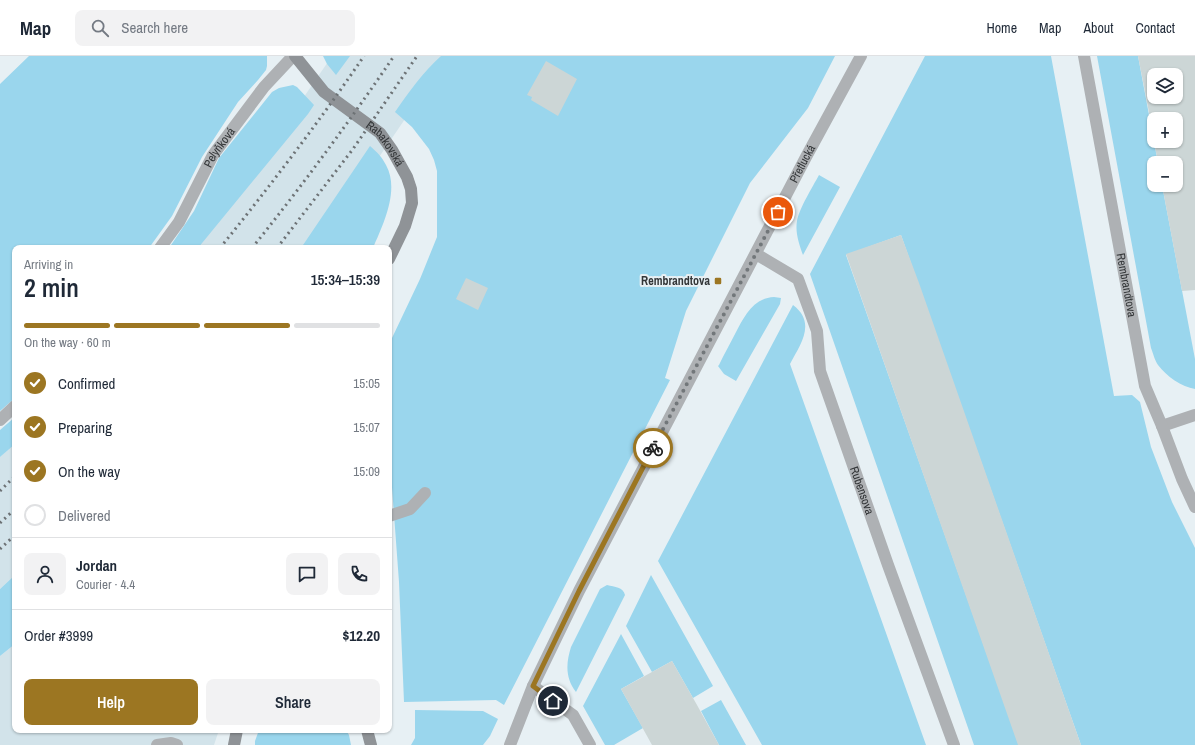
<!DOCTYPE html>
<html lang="en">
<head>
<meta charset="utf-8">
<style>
  :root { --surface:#fff; --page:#f2f2f3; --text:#1f2937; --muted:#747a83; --line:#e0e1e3; --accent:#9c7622 }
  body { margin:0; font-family:"Archivo Narrow",sans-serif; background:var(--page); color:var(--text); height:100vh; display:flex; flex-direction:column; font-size:15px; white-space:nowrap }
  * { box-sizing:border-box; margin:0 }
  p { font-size:13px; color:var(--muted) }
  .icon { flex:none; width:22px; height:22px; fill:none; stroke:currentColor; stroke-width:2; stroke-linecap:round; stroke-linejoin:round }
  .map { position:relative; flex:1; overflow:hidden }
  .drawer { position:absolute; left:12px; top:189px; width:380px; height:488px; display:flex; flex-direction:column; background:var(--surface); border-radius:8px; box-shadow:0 1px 3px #0004 }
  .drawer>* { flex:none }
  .buttons { position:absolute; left:1147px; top:12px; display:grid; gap:8px }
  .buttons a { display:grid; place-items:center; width:36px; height:36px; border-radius:8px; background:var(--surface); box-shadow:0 1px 3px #0004; font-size:20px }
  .pin { position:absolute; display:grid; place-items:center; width:34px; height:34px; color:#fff; margin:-17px; border:2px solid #fff; border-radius:50%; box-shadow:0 1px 4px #0007 }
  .courier { position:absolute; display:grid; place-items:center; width:40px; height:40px; margin:-20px; border:3px solid #9c7622; border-radius:50%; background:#fff; color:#222; box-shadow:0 1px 5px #0007 }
  .head em { font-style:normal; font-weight:600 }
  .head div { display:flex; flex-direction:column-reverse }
  .head { display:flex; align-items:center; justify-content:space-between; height:68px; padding:0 12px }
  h1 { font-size:26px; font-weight:600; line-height:30px }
  .bar { display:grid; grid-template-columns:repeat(4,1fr); gap:6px 4px; align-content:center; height:48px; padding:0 12px }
  .bar i { height:5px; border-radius:3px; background:var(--line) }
  .bar .selected { background:var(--accent) }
  .bar p { grid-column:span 4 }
  .line { display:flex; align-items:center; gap:10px; padding:0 12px; border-top:1px solid var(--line) }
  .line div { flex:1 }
  .round { display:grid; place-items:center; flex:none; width:42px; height:42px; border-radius:8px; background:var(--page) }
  ol { padding:0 12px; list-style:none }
  li { display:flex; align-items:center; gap:12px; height:44px }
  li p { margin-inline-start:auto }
  li .icon { padding:4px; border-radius:50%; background:var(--accent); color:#fff; stroke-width:4 }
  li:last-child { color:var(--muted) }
  li i { width:22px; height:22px; border:2px solid var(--line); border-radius:50% }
  .primary-button { display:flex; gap:8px; margin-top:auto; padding:8px 12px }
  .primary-button a { flex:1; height:46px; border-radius:8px; background:var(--accent); color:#fff; font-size:16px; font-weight:600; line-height:46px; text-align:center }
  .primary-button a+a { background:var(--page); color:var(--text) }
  header { display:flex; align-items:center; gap:24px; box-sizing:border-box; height:56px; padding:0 20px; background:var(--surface); border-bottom:1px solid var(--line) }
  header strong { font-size:19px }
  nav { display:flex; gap:22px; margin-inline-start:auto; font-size:14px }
  .search { width:280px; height:36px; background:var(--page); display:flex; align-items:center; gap:10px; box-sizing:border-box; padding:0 14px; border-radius:8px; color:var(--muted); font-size:15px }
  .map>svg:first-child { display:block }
  .built { fill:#d2e3ea }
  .green { fill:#9ad6ed }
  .building { fill:#ccd6d6; fill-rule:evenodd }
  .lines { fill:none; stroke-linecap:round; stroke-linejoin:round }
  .service { stroke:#aeb1b4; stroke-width:12 }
  .minor { stroke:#aeb1b4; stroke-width:12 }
  .tertiary { stroke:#aeb1b4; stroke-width:12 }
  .secondary { stroke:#8f9397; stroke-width:12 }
  .rail { stroke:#6d7275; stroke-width:3; stroke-dasharray:2 4; stroke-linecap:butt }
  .done { stroke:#72777a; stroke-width:4; stroke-dasharray:0 7.2 }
  .route { stroke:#9c7622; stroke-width:5 }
  .poi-dot { fill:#9c7622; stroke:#e7f0f4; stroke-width:1.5 }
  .labels { text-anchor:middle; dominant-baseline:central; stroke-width:4; stroke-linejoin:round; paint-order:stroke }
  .street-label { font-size:12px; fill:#333638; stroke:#e7f0f4 }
  .poi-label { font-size:12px; font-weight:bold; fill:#333638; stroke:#e7f0f4; text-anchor:end }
</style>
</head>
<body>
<header>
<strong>Map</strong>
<div class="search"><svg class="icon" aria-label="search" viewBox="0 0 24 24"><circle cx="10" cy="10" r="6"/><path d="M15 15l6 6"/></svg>Search here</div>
<nav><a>Home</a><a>Map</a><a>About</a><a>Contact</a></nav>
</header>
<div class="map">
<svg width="1195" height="689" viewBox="0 0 1195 689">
  <rect width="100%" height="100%" fill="#e7f0f4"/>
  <path class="built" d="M332 0H448L375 107 312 192H188L297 51Z
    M15 387V519L0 533V401Z
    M15 588V674H219L214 689H0V600Z"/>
  <path class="green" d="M29 0H267V10L266 14 258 24 238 46 202 101 172 160 149 192H15V342L0 355V28Z
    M323 0H350L336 19 327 8Z
    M441 0H835L808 52 750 127 686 255 665 322 670 324 504 649 496 644 404 646 399 526 391 418 389 360V296L392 282 420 223 437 181V115L434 104 429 93 412 71 395 56C409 36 423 16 441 0Z
    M925 0H1051L1114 340 1132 339 1140 346 1151 391 1172 446 1195 492V689H1081L901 179 846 199 1019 689H974L810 218Z
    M1097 0H1138L1158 107H1154V129H1162L1195 303V333C1182 331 1166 320 1158 309 1155 305 1153 297 1151 292Z
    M293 29 297 31 314 49 308 58 198 192H169L194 155 219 102 272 36 279 32Z
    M370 90C377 96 382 101 386 109 400 134 383 169 373 192H301Z
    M819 119 840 131 803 199C799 188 795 176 797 165 799 153 813 130 819 119Z
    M774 241 781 242 780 248 736 325 724 318 718 310 719 309C724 298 730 288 735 278 744 261 753 242 774 241Z
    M793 249C817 267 800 289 790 308L926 689H762L658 505Z
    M15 361V388L0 401V374Z
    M15 519V588L0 600V533Z
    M651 519 713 630 693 642 672 605 652 616 626 570Z
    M607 529C615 531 623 531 625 539L576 636C565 622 566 607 571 591L600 533Z
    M621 578 644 620 621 633 643 672 614 689H605L583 650Z
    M721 644 746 689H719L701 655Z
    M415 654 483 655 498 663 490 680 483 689H411L415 682Z
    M259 674H346L349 679 351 689H255V685Z"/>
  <path class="building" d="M1138 0H1195V234L1182 235 1162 129H1176V107H1158L1154 85H1176V63H1154V82ZM1154 19H1176V41H1154Z
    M546 5 577 23 558 60 531 44 532 41 527 39Z
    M901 179 919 227 1081 689H1018L846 198Z
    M466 222 488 232 478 254 456 243Z
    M672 605 697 649 719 689H652L621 633Z"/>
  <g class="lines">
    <path class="service" d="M1162 370 1195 359
      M389 460 410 453 425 437
      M157 689 171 687 177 689"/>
    <g class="minor">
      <path id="s1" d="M1084 0 1145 330 1162 370 1182 423 1195 451"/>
      <path id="s2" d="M160 192 179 166 213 99 264 31 293 0"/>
      <path id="s3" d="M756 198 798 223 817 275 820 315 888 509 954 689"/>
      <path d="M0 364 15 350"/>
      <path d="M533 630 573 659 590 689"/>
    </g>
    <path class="tertiary" id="s4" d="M510 689 533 630 579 535 806 101 861 0"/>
    <g class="secondary">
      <path id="s5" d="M295 0 324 36 380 77 392 94 407 121 411 133 412 147 405 170 389 203"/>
      <path d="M367 674 371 689"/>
      <path d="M234 689 237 674"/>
    </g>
    <path class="rail" d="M220 192C270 130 319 66 364 0
      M252 192C302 130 349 66 394 0
      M277 192 353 93 417 0
      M0 435 15 420
      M0 467 15 453
      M0 493 15 479"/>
  </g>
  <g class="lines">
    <path class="done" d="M653 392 778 156"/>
    <path class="route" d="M553 645 533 630 579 535 653 392"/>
  </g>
  <rect class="poi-dot" x="714" y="221" width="8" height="8" rx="2"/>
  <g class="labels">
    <g class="street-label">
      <text stroke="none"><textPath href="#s5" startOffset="127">Rabakovská</textPath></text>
      <text stroke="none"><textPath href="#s2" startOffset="117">Pelyňková</textPath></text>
      <text stroke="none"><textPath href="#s4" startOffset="651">Přetlucká</textPath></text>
      <text stroke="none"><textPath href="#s1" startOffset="233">Rembrandtova</textPath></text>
      <text stroke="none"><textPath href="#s3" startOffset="271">Rubensova</textPath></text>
    </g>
    <g class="poi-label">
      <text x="710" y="225">Rembrandtova</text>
    </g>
  </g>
</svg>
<div class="buttons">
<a><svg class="icon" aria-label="layers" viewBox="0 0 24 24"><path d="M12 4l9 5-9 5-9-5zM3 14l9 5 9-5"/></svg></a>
<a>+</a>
<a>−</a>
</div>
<div class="pin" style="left:778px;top:156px;background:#ea580c"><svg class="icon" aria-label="bag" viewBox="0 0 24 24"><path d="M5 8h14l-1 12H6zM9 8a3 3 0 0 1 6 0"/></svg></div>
<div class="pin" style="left:553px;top:645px;background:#1f2937"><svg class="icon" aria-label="home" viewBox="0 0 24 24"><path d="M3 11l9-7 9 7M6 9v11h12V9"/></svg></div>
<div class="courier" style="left:653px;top:392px"><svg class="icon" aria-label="bike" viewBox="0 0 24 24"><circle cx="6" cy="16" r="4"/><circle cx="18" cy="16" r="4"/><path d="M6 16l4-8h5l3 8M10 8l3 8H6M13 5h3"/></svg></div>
<section class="drawer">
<div class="head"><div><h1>2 min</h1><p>Arriving in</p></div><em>15:34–15:39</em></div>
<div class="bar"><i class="selected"></i><i class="selected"></i><i class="selected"></i><i></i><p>On the way · 60 m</p></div>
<ol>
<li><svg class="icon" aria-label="check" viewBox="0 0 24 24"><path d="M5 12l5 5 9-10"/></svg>Confirmed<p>15:05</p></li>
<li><svg class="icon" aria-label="check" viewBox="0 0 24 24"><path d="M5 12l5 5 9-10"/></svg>Preparing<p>15:07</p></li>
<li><svg class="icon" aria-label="check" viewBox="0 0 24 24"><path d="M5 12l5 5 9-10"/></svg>On the way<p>15:09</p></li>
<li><i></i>Delivered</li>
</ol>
<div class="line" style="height:72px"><a class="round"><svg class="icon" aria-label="person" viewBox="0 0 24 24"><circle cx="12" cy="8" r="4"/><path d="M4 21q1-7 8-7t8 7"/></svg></a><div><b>Jordan</b><p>Courier · 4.4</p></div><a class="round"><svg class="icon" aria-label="chat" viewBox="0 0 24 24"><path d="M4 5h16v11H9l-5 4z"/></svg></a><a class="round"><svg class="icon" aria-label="phone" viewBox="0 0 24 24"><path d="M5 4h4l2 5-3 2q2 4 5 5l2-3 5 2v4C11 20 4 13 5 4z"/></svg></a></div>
<div class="line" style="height:52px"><div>Order #3999</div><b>$12.20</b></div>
<div class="primary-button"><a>Help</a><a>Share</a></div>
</section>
</div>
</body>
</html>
